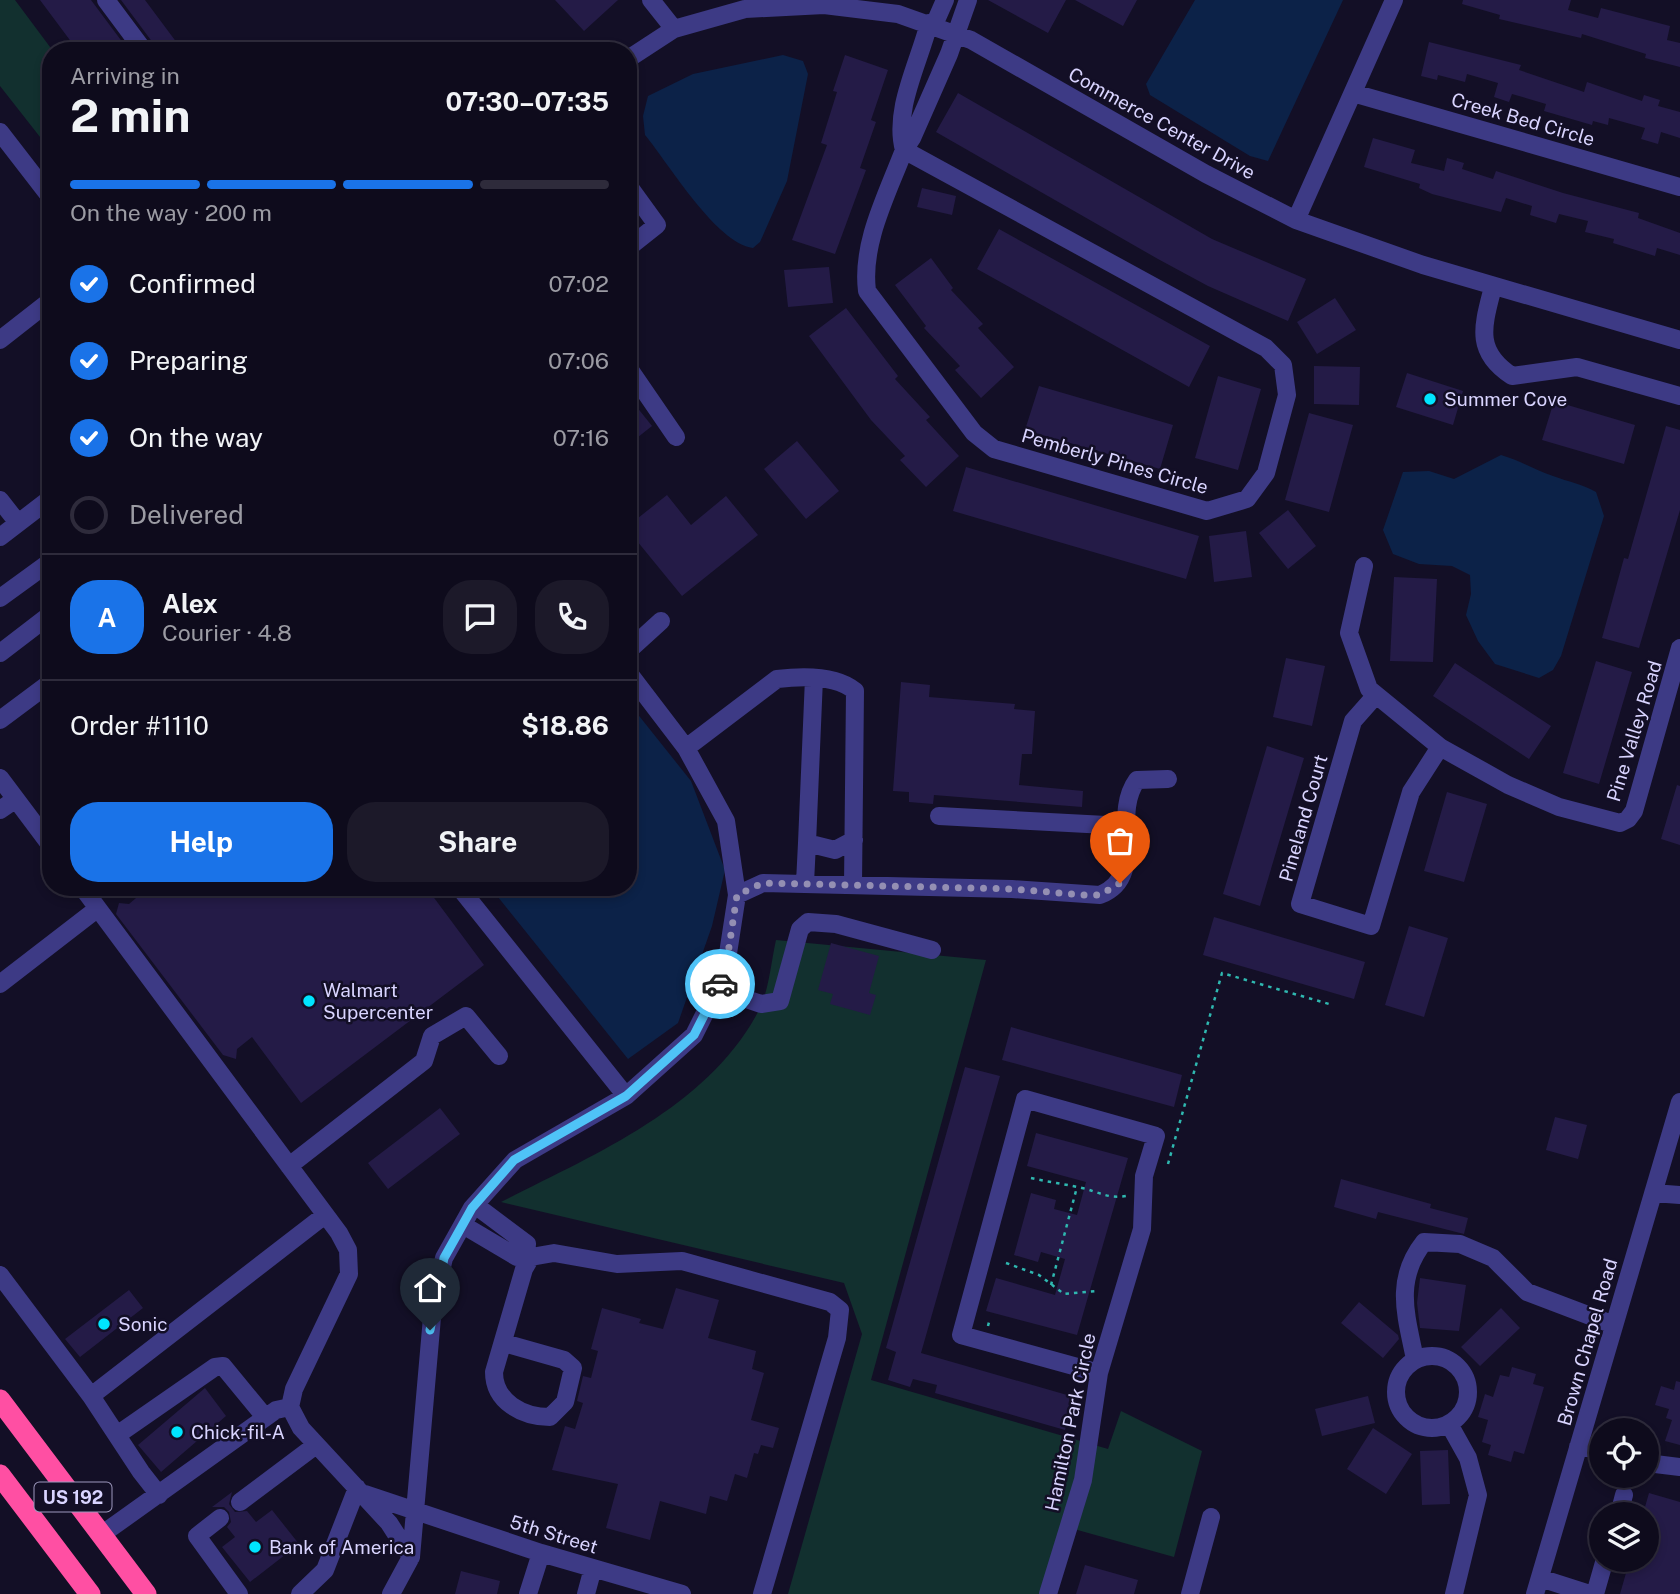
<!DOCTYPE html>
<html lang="en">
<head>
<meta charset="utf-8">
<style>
  :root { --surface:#0e0b1c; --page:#1c1929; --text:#f1f3f6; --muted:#9b9ba3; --line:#2e2b3b; --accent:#1a73e8 }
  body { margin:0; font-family:"Public Sans",sans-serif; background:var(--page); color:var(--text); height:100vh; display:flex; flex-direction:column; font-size:26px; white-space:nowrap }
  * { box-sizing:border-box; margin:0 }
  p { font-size:23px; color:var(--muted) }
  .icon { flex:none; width:38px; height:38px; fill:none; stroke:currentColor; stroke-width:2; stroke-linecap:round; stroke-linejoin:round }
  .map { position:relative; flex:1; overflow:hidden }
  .details { position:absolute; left:42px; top:42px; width:595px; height:854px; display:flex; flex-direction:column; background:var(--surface); border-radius:28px; box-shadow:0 4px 10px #0003,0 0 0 2px var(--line) }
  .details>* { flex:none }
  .fabs { position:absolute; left:1589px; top:1418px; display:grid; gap:14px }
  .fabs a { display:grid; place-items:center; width:70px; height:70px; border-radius:50%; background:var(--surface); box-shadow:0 4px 10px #0003,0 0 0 2px var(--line); font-size:35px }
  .pin { position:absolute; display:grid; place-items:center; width:60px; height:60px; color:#fff; margin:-72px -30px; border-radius:50% 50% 50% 0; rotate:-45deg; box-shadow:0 0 7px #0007 }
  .pin .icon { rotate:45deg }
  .courier { position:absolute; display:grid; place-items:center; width:70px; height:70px; margin:-35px; border:5px solid #4fc3f7; border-radius:50%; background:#fff; color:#222; box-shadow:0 2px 9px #0007 }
  .head em { font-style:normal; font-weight:700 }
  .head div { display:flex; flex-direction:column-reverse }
  .head { display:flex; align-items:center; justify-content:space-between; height:119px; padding:0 28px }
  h1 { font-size:46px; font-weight:700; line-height:52px }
  .bar { display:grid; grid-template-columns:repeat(4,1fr); gap:10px 7px; align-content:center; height:84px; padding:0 28px }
  .bar i { height:9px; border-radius:5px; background:var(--line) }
  .bar .selected { background:var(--accent) }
  .bar p { grid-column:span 4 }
  .line { display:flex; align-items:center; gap:18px; padding:0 28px; border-top:2px solid var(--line) }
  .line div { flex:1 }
  .round { display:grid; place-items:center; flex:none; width:74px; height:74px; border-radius:28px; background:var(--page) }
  ol { padding:0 28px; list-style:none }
  li { display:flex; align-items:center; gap:21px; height:77px }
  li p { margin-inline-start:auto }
  li .icon { padding:7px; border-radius:50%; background:var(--accent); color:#fff; stroke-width:4 }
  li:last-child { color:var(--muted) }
  li i { width:38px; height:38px; border:4px solid var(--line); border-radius:50% }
  .action { display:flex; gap:14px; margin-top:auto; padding:14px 28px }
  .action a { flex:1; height:80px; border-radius:28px; background:var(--accent); color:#fff; font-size:28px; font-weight:700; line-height:80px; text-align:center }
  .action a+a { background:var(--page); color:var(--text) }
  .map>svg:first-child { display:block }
  .green { fill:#12302f }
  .water { fill:#0c2248 }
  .building { fill:#241b47 }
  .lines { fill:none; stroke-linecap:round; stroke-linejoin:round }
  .path { stroke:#2fb8b0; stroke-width:2.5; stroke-dasharray:3.5 5; stroke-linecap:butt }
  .minor { stroke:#3d3a85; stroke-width:18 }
  .highway { stroke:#ff4fa3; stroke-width:21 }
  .done { stroke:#948fb3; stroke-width:7; stroke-dasharray:0 12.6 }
  .route { stroke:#4fc3f7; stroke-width:9 }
  .poi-dot { fill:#00e5ff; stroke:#130f26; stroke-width:2.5 }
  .labels { text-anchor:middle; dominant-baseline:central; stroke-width:5; stroke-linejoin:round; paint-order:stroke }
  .shield { fill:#130f26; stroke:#9e99be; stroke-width:2 }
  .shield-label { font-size:18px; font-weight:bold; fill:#d9d4ff }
  .street-label { font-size:19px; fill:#d9d4ff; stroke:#130f26 }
  .poi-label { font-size:19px; fill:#d9d4ff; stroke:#130f26; text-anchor:start }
</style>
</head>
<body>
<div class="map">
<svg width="1680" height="1594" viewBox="0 0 1680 1594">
  <rect width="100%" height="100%" fill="#130f26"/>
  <path class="green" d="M0 0H15L53 51 51 151 0 86Z
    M776 940 986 960 871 1380 1108 1449 1121 1411 1202 1451 1174 1557 1074 1529 1055 1594H788L862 1334 844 1283 501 1202C593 1155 707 1108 758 1012 769 992 771 962 776 940Z"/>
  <path class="water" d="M1195 0H1343L1268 161 1250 156 1150 95 1146 84Z
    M783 55 803 61 808 74 787 181 760 242 753 248C716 243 669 164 645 135L643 116 648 96 693 74Z
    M1501 455C1521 461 1535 470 1553 476 1569 482 1582 484 1596 492L1604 516 1561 656 1553 670 1539 678 1495 664 1478 641 1466 615 1471 594 1470 575 1452 566 1419 564 1393 554 1383 530 1403 472 1429 471 1454 479Z
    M628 702 691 781 725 870 712 926 678 1023 628 1059 490 887H628Z"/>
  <path class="building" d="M40 0H91L129 51H78Z
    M121 0H145L183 51H159Z
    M555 0H618L584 31Z
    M988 0H1066L1048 33Z
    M1075 0H1137L1123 26Z
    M1463 0H1571L1568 10 1598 18 1601 8 1670 26 1667 40 1680 43V67L1645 58 1646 54 1582 34 1581 38 1499 19 1500 15 1462 4Z
    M1429 42 1521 65 1519 70 1584 92 1587 82 1642 101 1644 95 1660 100 1658 106 1680 112V138L1661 132 1658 144 1641 139 1645 128 1609 118 1608 125 1593 121 1592 125 1544 111 1546 104 1512 94 1509 102 1494 97 1498 83 1467 74 1465 82 1438 75 1437 80 1421 76Z
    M845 55 888 70 871 120 876 122 860 168 866 170 835 254 792 240 827 145 821 143 837 92 833 91Z
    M958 93 1212 239 1306 279 1288 321 1208 286 1158 259 936 132Z
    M1373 138 1415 150 1411 163 1444 171 1447 158 1464 163 1462 169 1493 179 1496 171 1563 193 1639 213 1638 218 1680 233V255L1657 248 1655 256 1613 243 1614 239 1585 232 1588 221 1559 214 1556 223 1530 215 1532 206 1506 198 1501 212 1432 194 1419 188 1420 184 1364 167Z
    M922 188 956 196 952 215 917 207Z
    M999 229 1210 346 1189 387 977 269Z
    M931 258 953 288 951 290 983 324 978 328 1014 367 981 398 955 370 960 366 924 328 926 326 895 285Z
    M829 267 833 303 788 307 784 270Z
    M1335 298 1356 330 1317 354 1297 322Z
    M846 308 898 376 895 379 930 417 926 420 959 456 926 487 900 460 905 456 871 420 809 336Z
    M1314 366 1360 367 1359 405 1314 404Z
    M1407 373 1463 391 1453 425 1396 407Z
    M1218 376 1261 389 1238 470 1195 458Z
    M1039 386 1173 425 1160 469 1025 430Z
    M628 396 652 426 628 445Z
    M1554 401 1635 425 1624 464 1542 440Z
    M1309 413 1353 425 1329 512 1285 500Z
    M1666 426 1680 430V510L1639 648 1602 638 1624 558 1628 559Z
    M797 441 839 491 806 519 764 469Z
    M966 467 1199 536 1186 579 953 511Z
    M667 495 691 525 726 496 758 535 682 596 628 530V526Z
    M1288 510 1316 546 1288 569 1259 533Z
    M1246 531 1252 577 1214 582 1209 536Z
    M1394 577 1437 579 1433 662 1390 661Z
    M1286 658 1325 666 1312 726 1273 717Z
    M1596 661 1632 672 1599 784 1563 773Z
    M1455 663 1551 726 1529 759 1433 696Z
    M901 682 930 685 929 697 1015 704 1014 709 1035 711 1032 754H1022L1019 785 1083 791 1082 807 934 795 933 804 909 802V792L893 791Z
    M1267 746 1304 758 1260 906 1223 894Z
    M1677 785 1680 786V845L1661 839Z
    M1447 792 1487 804 1464 882 1424 871Z
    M149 887H426L484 965 301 1103 252 1037 237 1049 236 1059 223 1055 116 914 119 903 129 904Z
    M1214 917 1365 962 1354 999 1203 955Z
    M1409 926 1448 938 1424 1017 1385 1005Z
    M831 943 879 956 869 993 876 995 870 1015 830 1004 833 994 818 990Z
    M1011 1027 1182 1075 1174 1107 1002 1060Z
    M965 1067 1000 1076 921 1353 1074 1397 1065 1430 935 1393 937 1385 913 1379 910 1387 888 1380 896 1352 886 1348Z
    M440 1108 460 1134 388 1189 368 1163Z
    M1555 1117 1587 1125 1578 1159 1546 1150Z
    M1036 1133 1128 1158 1077 1335 986 1311 996 1278 1055 1295 1065 1259 1041 1252 1038 1262 1014 1255 1031 1193 1056 1200 1054 1209 1077 1215 1086 1182 1027 1166Z
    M1341 1179 1431 1204 1430 1208 1468 1218 1464 1234 1378 1212 1376 1219 1334 1207Z
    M1420 1278 1466 1285 1459 1331 1420 1328 1417 1303Z
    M676 1288 719 1300 708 1338 756 1351 752 1369 764 1373 751 1420 779 1428 773 1448 761 1445 758 1454 754 1453 747 1478 735 1474 727 1501 710 1496 706 1514 660 1501 650 1540 606 1528 618 1484 552 1470 565 1426 575 1429 583 1403 577 1401 583 1376 591 1378 598 1351 591 1349 602 1308 641 1319 639 1323 663 1329Z
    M129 1290 143 1308 80 1357 65 1339Z
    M1359 1302 1398 1335 1399 1339 1383 1358 1341 1323Z
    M1501 1308 1520 1328 1480 1366 1461 1347Z
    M1512 1367 1536 1374 1533 1384 1544 1387 1524 1454 1514 1451 1511 1462 1488 1455 1491 1445 1482 1442 1488 1420 1478 1417 1485 1394 1493 1397 1500 1375 1509 1377Z
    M1676 1381 1680 1382V1445L1665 1441 1672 1420 1666 1418 1669 1409 1655 1405 1661 1386 1674 1390Z
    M205 1388 226 1416 161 1472 138 1445Z
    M1368 1396 1375 1423 1322 1436 1315 1409Z
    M1373 1428 1412 1454 1386 1494 1347 1469Z
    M1448 1450 1450 1504 1422 1505 1420 1451Z
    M232 1492 229 1504 235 1512 247 1511 256 1522 272 1510 299 1544 250 1582 222 1547 235 1537 227 1527 231 1522 229 1512 224 1507H212Z
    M1649 1493 1680 1502V1594H1620L1630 1559H1647V1514H1643Z
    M1085 1565 1138 1580 1134 1594H1076Z
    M461 1571 500 1581 497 1594H455Z"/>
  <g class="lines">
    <path class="path" d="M1168 1164 1222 973 1329 1004
      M1031 1178C1048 1182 1065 1184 1082 1188 1099 1192 1108 1199 1126 1196
      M1006 1263 1039 1275 1064 1294 1097 1291
      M1051 1285 1077 1187
      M988 1326 990 1318"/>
    <path class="minor" d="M106 0 144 51
      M651 0 674 29
      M929 23C919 63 893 110 904 150L1266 348 1283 365 1287 395 1266 473 1247 499 1207 511 994 449 974 433 867 291C861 243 887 195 904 150L912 138 949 54 968 0
      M934 25 945 0
      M628 59 674 29 745 9 824 5 898 14 971 40 1206 174 1296 220 1423 265 1680 340
      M1353 93 1680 187
      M0 132 51 198
      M628 185 657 225 628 248
      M1296 220 1394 0
      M1493 287C1483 326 1474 351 1512 376L1577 367 1680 396
      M0 340 51 300
      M628 367 676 437
      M0 500 18 523
      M0 537 51 498
      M1364 566 1349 633 1369 689 1440 747 1508 785 1559 807 1620 823 1628 819 1634 811 1680 648
      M0 598 51 561
      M628 651 661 621
      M0 653 51 614
      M814 678 807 843 835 850 854 840
      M1376 695 1353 721 1300 904 1371 926 1411 792 1440 747
      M0 720 51 682
      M686 748 777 679C802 676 836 675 855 691L853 885
      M0 778 51 846
      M0 810 16 799
      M939 816 1125 826
      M805 883 807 843
      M82 887 339 1233 348 1250 349 1274 294 1389 290 1407 301 1428 389 1523 411 1557
      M459 887 626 1096
      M737 895 763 883 1012 889 1100 895C1148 876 1110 817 1137 780L1168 779
      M0 984 97 909
      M717 989 761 1004 780 1001 800 929 808 922 836 924 932 950
      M289 1166 424 1061 432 1036 466 1016 499 1056
      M1653 1193 1680 1195
      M463 1225 517 1257 526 1254 527 1244 475 1205
      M0 1275 91 1396 141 1472 159 1495
      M504 1343 564 1360 573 1368 565 1402 550 1417C523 1417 494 1402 494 1372L524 1269 531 1257 554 1253 617 1264 682 1261 830 1302 840 1310 837 1338 762 1594
      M1396 1392a36 36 0 1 1 72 0a36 36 0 1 1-72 0Z
      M1415 1359C1406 1315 1394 1280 1424 1242L1460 1244 1493 1258 1527 1292 1614 1325
      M91 1396 325 1215
      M1449 1424 1468 1458 1478 1495 1454 1594
      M117 1435 215 1367 223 1366 265 1417
      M1578 1447 1601 1449
      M1647 1463 1680 1467
      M365 1494 541 1553 682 1594
      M240 1502 316 1445
      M1619 1514 1624 1495
      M220 1518 197 1536 239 1594
      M101 1535 276 1410 290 1407
      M1540 1578 1590 1594
      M300 1594 325 1570 357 1488
      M391 1594 411 1557 433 1306 444 1258 472 1208 515 1160 626 1096 694 1035 725 973 737 895 726 821 686 748 628 672
      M528 1594 541 1553
      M586 1594 593 1568
      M1048 1594 1083 1480 1099 1373 1142 1229 1144 1176 1156 1136 1025 1099 961 1335 1099 1373
      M1190 1594 1211 1517
      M1535 1594 1680 1102
      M1595 1594 1605 1559"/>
    <path class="highway" d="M0 1400 146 1594
      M0 1475 90 1594"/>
  </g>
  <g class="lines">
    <path class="done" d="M720 984 725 973 737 895 763 883 1012 889 1084 895H1100L1120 883"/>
    <path class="route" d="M430 1330 444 1258 472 1208 514 1160 626 1096 694 1035 720 984"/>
  </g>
  <g class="poi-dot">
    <circle cx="1430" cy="399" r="7"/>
    <circle cx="309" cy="1001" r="7"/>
    <circle cx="104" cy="1324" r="7"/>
    <circle cx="177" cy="1432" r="7"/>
    <circle cx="255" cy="1547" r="7"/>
  </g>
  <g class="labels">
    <rect class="shield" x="34.5" y="1482.5" width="77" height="29" rx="5"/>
    <g class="shield-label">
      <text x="73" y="1497">US 192</text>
    </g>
    <g class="street-label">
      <text transform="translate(1523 119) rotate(16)">Creek Bed Circle</text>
      <text transform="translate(1162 123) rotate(29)">Commerce Center Drive</text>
      <text transform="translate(1115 461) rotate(16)">Pemberly Pines Circle</text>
      <text transform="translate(1634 731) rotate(-73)">Pine Valley Road</text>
      <text transform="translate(1303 818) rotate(-74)">Pineland Court</text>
      <text transform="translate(1587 1342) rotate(-74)">Brown Chapel Road</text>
      <text transform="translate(1070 1422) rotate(-78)">Hamilton Park Circle</text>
      <text transform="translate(554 1534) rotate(17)">5th Street</text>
    </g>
    <g class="poi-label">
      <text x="1444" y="399">Summer Cove</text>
      <text x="323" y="990">Walmart<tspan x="323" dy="22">Supercenter</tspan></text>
      <text x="118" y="1324">Sonic</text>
      <text x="191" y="1432">Chick-fil-A</text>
      <text x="269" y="1547">Bank of America</text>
    </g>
  </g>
</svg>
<div class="fabs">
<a><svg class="icon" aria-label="locate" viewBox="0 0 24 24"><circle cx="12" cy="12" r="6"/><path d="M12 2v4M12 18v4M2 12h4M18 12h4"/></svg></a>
<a><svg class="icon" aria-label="layers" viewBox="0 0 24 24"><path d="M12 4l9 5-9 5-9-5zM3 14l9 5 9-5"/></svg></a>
</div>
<div class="pin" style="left:1120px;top:883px;background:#ea580c"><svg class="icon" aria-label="bag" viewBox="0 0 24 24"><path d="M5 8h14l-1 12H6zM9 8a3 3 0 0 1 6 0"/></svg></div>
<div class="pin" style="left:430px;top:1330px;background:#1f2937"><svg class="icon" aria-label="home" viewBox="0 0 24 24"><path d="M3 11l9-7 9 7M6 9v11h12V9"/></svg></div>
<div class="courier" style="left:720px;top:984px"><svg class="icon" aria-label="car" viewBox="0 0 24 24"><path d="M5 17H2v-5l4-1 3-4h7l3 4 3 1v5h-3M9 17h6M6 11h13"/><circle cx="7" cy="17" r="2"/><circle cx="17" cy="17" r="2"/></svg></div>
<section class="details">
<div class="head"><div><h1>2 min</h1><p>Arriving in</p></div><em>07:30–07:35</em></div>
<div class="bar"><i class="selected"></i><i class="selected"></i><i class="selected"></i><i></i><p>On the way · 200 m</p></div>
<ol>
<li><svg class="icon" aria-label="check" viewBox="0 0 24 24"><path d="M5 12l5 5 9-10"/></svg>Confirmed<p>07:02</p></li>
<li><svg class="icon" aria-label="check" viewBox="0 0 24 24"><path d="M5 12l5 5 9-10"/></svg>Preparing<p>07:06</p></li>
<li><svg class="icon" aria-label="check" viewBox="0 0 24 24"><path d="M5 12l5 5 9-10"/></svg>On the way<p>07:16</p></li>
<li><i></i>Delivered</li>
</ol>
<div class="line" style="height:126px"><b class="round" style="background:var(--accent);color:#fff">A</b><div><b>Alex</b><p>Courier · 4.8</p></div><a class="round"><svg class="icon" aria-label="chat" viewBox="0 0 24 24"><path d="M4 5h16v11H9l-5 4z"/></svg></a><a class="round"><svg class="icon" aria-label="phone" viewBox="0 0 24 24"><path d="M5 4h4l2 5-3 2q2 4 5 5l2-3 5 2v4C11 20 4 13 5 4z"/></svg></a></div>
<div class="line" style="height:91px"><div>Order #1110</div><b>$18.86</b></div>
<div class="action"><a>Help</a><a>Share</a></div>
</section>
</div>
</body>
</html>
